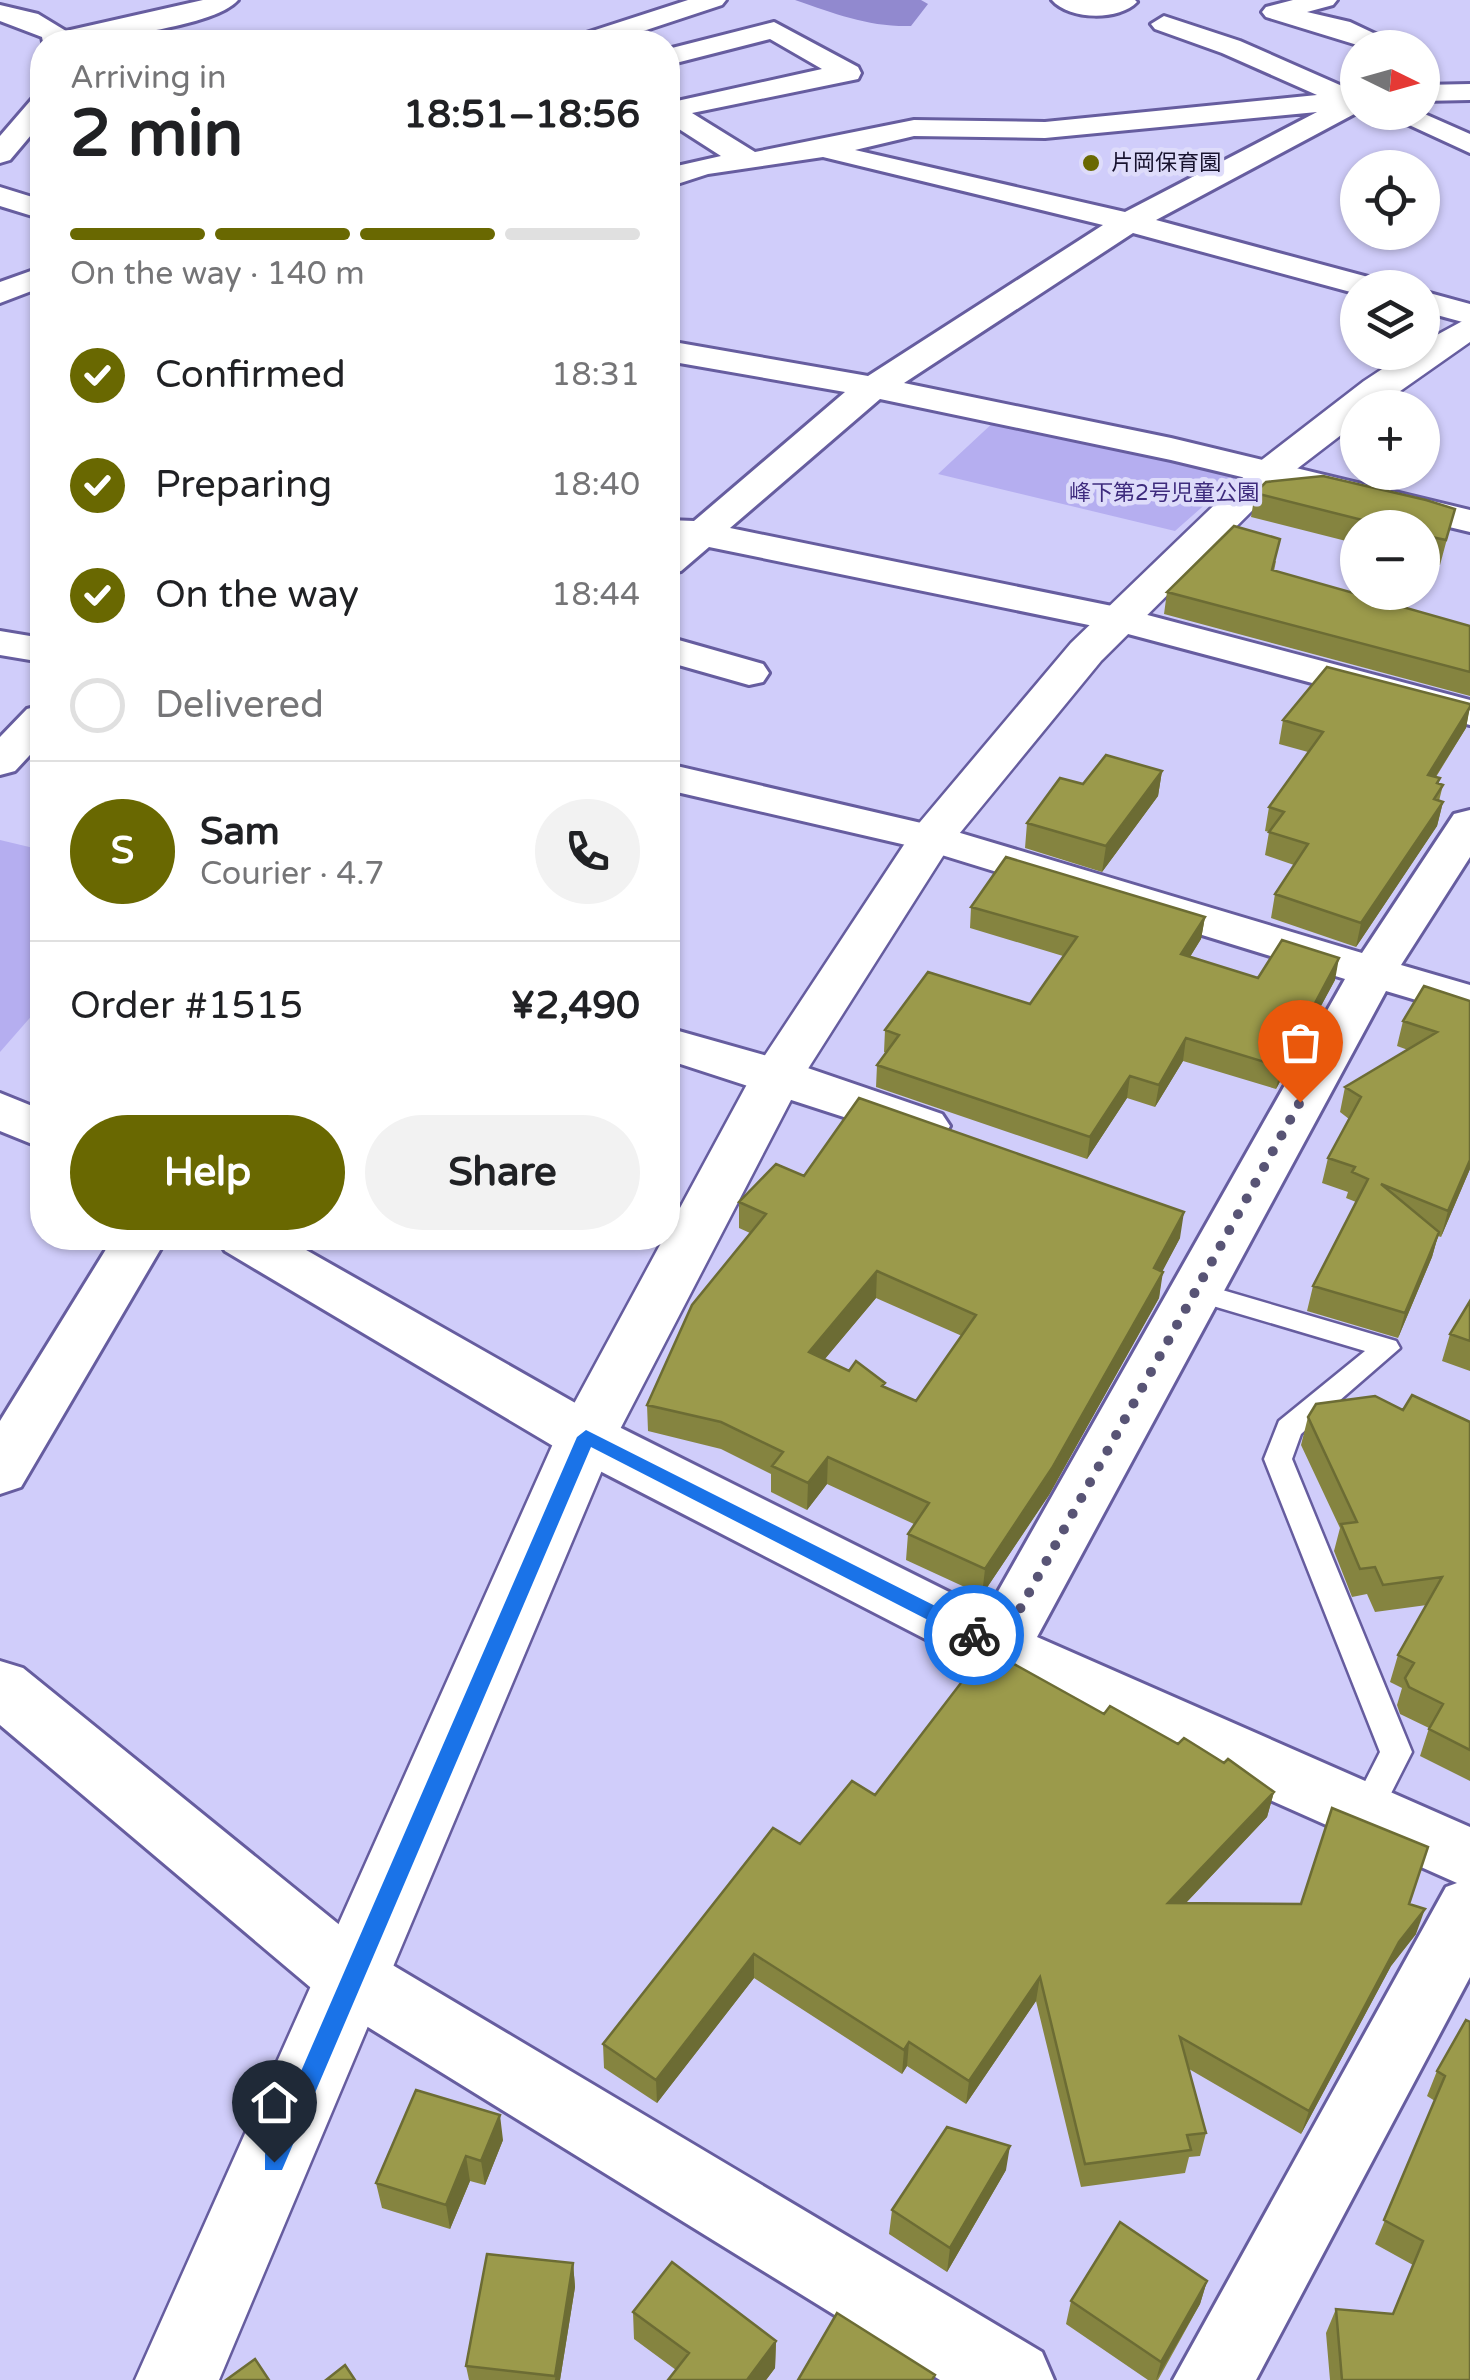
<!DOCTYPE html>
<html lang="en">
<head>
<meta charset="utf-8">
<style>
  :root { --surface:#fff; --page:#f2f2f2; --text:#202124; --muted:#757577; --line:#e0e0e0; --accent:#696801 }
  body { margin:0; font-family:"Varela Round","Noto Sans JP",sans-serif; background:var(--page); color:var(--text); height:100vh; display:flex; flex-direction:column; font-size:38px; white-space:nowrap }
  * { box-sizing:border-box; margin:0 }
  p { font-size:32px; color:var(--muted) }
  .icon { flex:none; width:55px; height:55px; fill:none; stroke:currentColor; stroke-width:2; stroke-linecap:round; stroke-linejoin:round }
  .map { position:relative; flex:1; overflow:hidden }
  .sheet { position:absolute; left:30px; top:30px; width:650px; height:1220px; display:flex; flex-direction:column; background:var(--surface); border-radius:40px; box-shadow:0 2px 8px #0004 }
  .sheet>* { flex:none }
  .needle { width:65px; rotate:95deg }
  .tools { position:absolute; left:1340px; top:30px; display:grid; gap:20px }
  .tools a { display:grid; place-items:center; width:100px; height:100px; border-radius:50%; background:var(--surface); box-shadow:0 2px 8px #0004; font-size:50px }
  .pin { position:absolute; display:grid; place-items:center; width:85px; height:85px; color:#fff; margin:-102px -42px; border-radius:50% 50% 50% 0; rotate:-45deg; box-shadow:0 0 10px #0007 }
  .pin .icon { rotate:45deg }
  .courier { position:absolute; display:grid; place-items:center; width:100px; height:100px; margin:-50px; border:8px solid #1a73e8; border-radius:50%; background:#fff; color:#222; box-shadow:0 2px 12px #0007 }
  .summary em { font-style:normal; font-weight:700 }
  .summary div { display:flex; flex-direction:column-reverse }
  .summary { display:flex; align-items:center; justify-content:space-between; height:170px; padding:0 40px }
  h1 { font-size:65px; font-weight:700; line-height:75px }
  .bar { display:grid; grid-template-columns:repeat(4,1fr); gap:15px 10px; align-content:center; height:120px; padding:0 40px }
  .bar i { height:12px; border-radius:8px; background:var(--line) }
  .bar .selected { background:var(--accent) }
  .bar p { grid-column:span 4 }
  .line { display:flex; align-items:center; gap:25px; padding:0 40px; border-top:2px solid var(--line) }
  .line div { flex:1 }
  .round { display:grid; place-items:center; flex:none; width:105px; height:105px; border-radius:52px; background:var(--page) }
  ol { padding:0 40px; list-style:none }
  li { display:flex; align-items:center; gap:30px; height:110px }
  li p { margin-inline-start:auto }
  li .icon { padding:10px; border-radius:50%; background:var(--accent); color:#fff; stroke-width:4 }
  li:last-child { color:var(--muted) }
  li i { width:55px; height:55px; border:5px solid var(--line); border-radius:50% }
  .action { display:flex; gap:20px; margin-top:auto; padding:20px 40px }
  .action a { flex:1; height:115px; border-radius:60px; background:var(--accent); color:#fff; font-size:40px; font-weight:700; line-height:115px; text-align:center }
  .action a+a { background:var(--page); color:var(--text) }
  .map>svg:first-child { display:block }
  .green { fill:#b5aef0 }
  .forest { fill:#9189cf }
  .lines { fill:none; stroke-linecap:round; stroke-linejoin:round }
  .service-casing { stroke:#665d9f; stroke-width:5 }
  .minor-casing { stroke:#665d9f; stroke-width:6 }
  .tertiary-casing { stroke:#665d9f; stroke-width:5 }
  .service { fill:#fff; fill-rule:evenodd }
  .minor { fill:#fff; fill-rule:evenodd }
  .tertiary { fill:#fff; fill-rule:evenodd }
  .wall { fill:#858440; fill-rule:evenodd }
  .shaded-wall { fill:#6c6c34 }
  .building { fill:#9b9a4b; stroke:#6c6c34; stroke-width:2.5; fill-rule:evenodd }
  .route { fill:#1a73e8 }
  .done { stroke:#585475; stroke-width:10; stroke-dasharray:0 18 }
  .poi-dot { fill:#696801; stroke:#dedcfa; stroke-width:4 }
  .labels { text-anchor:middle; dominant-baseline:central; stroke-width:9; stroke-linejoin:round; paint-order:stroke }
  .far-poi-label { font-size:22px; fill:#18132e; stroke:#dedcfa; text-anchor:start }
  .far-park-label { font-size:22px; fill:#3e2b7d; stroke:#dedcfa }
</style>
</head>
<body>
<div class="map">
<svg width="1470" height="2380" viewBox="0 0 1470 2380">
  <rect width="100%" height="100%" fill="#d0cdfa"/>
  <path class="green" d="M997 419 1223 470 1235 478 1175 531 938 474Z
    M0 840 42 850V1004L0 1052Z"/>
  <path class="forest" d="M795 0H921L928 4 911 26C868 27 836 14 795 0Z"/>
  <g class="lines">
    <defs>
      <path id="service" d="M1195 1282 1396 1341 1400 1348 1301 1434 1292 1459 1412 1752 1377 1821 1366 1825 1355 1821 1350 1811 1380 1752 1264 1459 1279 1421 1365 1351 1186 1298 1182 1291 1186 1284Z"/>
      <path id="minor" d="M203 0H238C213 29 82 42 43 42L42 37 0 21V5L38 14 66 31Z
        M688 0H726L722 5 610 42 582 39 586 33Z
        M1052 0H1135L1137 2C1119 21 1069 20 1052 0Z
        M1293 0H1337L1333 5 1307 12 1350 22 1405 48H1367L1266 17 1262 12 1266 7Z
        M1164 16 1240 41 1358 93V112L1156 220 1383 281 1388 288H1358V294L1133 233 904 383 1171 438 1470 510V532L1171 460 880 399 730 528 1117 607 1470 700V725L1113 630 709 547 681 571 668 574V544L673 539 668 538V520L694 521 845 392 668 361V341L868 376 1103 225 823 157 708 174 668 187V168L721 156 668 122V103L822 69 770 39 668 65V49L774 22 858 67 861 73 858 79 692 113 755 152 914 120 1045 122 1317 95 1222 53 1155 29 1151 24ZM1317 112 1125 212 855 150 914 136 1045 138Z
        M1470 84V100L1422 101V85Z
        M42 97V122L10 160 0 163V136L32 99Z
        M1381 112H1420L1470 134V153Z
        M0 187 42 200V219L0 206Z
        M42 267V287L0 303V282Z
        M1422 291 1470 304V324L1422 311Z
        M0 631 42 638V662L0 655Z
        M668 637 763 664 769 673 763 682 749 685 668 662Z
        M42 705V742L15 771 0 775V737L27 709Z
        M668 764 947 829 1362 953 1454 814 1470 810V857L1401 965 1470 985V1016L1386 991 1037 1637 1470 1827V1977L1256 2380H1173L1446 1887 1457 1883 1034 1695 565 1453 225 1251 217 1238H285L607 1421 987 1611 1345 979 919 848 668 790Z
        M668 1028 796 1064 942 1114 950 1126 942 1138 924 1143 668 1060Z
        M0 1093 42 1110V1148L0 1131Z
        M113 1238H167L21 1487 0 1494V1421Z
        M0 1661 23 1668 379 1957 1042 2352 1054 2380H940L329 2003 0 1725Z"/>
      <path id="tertiary" d="M1470 317V342L1376 408H1358V422L1285 478 1101 661 950 845 804 1075 616 1437 219 2380H135L556 1437 752 1075 915 828 1071 643 1259 462 1364 381 1408 352H1422V343Z"/>
    </defs>
    <use href="#service" class="service-casing"/>
    <use href="#minor" class="minor-casing"/>
    <use href="#tertiary" class="tertiary-casing"/>
    <use href="#service" class="service"/>
    <use href="#minor" class="minor"/>
    <use href="#tertiary" class="tertiary"/>
  </g>
  <path class="wall" d="M1255 493 1455 509 1440 565 1422 560V528H1358V544L1251 517Z
    M1276 561 1274 571 1470 626V696L1164 614 1167 592Z
    M1470 704 1466 728 1436 777 1439 783 1443 785 1439 801 1443 802 1437 826 1356 947 1271 918 1275 894 1294 865 1265 855 1269 832 1265 831 1269 807 1308 752 1279 744 1283 720Z
    M1162 771 1158 796 1102 872 1025 848 1027 823 1083 784Z
    M971 907 1205 917 1201 939 1190 957 1258 978 1335 980 1276 1089 1183 1061 1155 1107 1127 1098 1087 1159 876 1087 877 1065 886 1053 884 1052 885 1030 1030 1004 1063 956 970 928Z
    M1470 1001V1169L1441 1237 1438 1236 1432 1257 1398 1338 1307 1311 1313 1286 1356 1202 1346 1198 1348 1192 1322 1183 1328 1158 1349 1119 1340 1112 1345 1087 1408 1050 1397 1046 1403 1021Z
    M804 1176 1180 1238 1162 1271 1159 1298 1049 1495 982 1595 906 1560 908 1534 914 1524 827 1484 807 1510 771 1492V1474L721 1449 648 1431 647 1405 750 1233 739 1228V1202ZM876 1298 962 1336 916 1401 824 1360Z
    M1470 1301V1371L1442 1361 1450 1334Z
    M1403 1410 1470 1422V1781L1420 1756 1429 1728 1400 1714 1397 1705 1402 1688 1390 1682 1398 1655 1427 1605 1375 1612 1367 1594 1352 1597 1334 1551 1340 1528 1301 1445 1308 1417Z
    M1104 1714 1224 1763 1274 1792 1267 1817 1186 1903 1409 1904 1416 1934 1391 1966 1301 2134 1189 2069 1206 2133 1200 2156 1189 2157 1185 2173 1081 2187 1036 2001 966 2104 907 2066 902 2074 754 1978 657 2103 604 2068 603 2044 800 1844 875 1795Z
    M1470 2022V2380H1330L1326 2333 1336 2309 1393 2314 1413 2265 1375 2244 1435 2101 1427 2096 1437 2071Z
    M503 2140 485 2185 470 2181 450 2229 382 2208 376 2183Z
    M1006 2170 947 2272 889 2234 892 2210Z
    M573 2263 575 2287 560 2380H469L466 2366Z
    M1207 2281 1200 2304 1158 2380H1148L1066 2324 1071 2301Z
    M633 2312 776 2341 775 2368 766 2380H668L676 2370 634 2339Z"/>
  <path class="shaded-wall" d="M1470 707 1466 728 1422 798 1428 775Z
    M1162 771 1158 796 1102 872 1106 846Z
    M1443 802 1437 826 1356 947 1361 923Z
    M1205 917 1201 939 1178 976 1181 954Z
    M1339 958 1335 980 1276 1089 1281 1067Z
    M1186 1038 1183 1061 1155 1107 1159 1085Z
    M1130 1076 1127 1098 1087 1159 1090 1137Z
    M1470 1160V1169L1441 1237 1448 1211Z
    M1184 1212 1180 1238 1150 1295 1154 1268Z
    M1439 1232 1432 1257 1398 1338 1405 1313Z
    M877 1271 876 1298 808 1379 809 1352Z
    M1163 1272 1159 1298 1049 1495 982 1595 985 1569Z
    M828 1457 827 1484 807 1510 808 1483Z
    M1274 1792 1267 1817 1163 1927 1168 1903Z
    M1425 1909 1416 1934 1391 1966 1301 2134 1309 2111 1399 1942Z
    M754 1954V1978L657 2103 656 2080Z
    M1040 1977 1036 2001 966 2104 969 2081Z
    M909 2042 907 2066 902 2074 904 2050Z
    M500 2115 503 2140 485 2185 481 2161Z
    M1010 2146 1006 2170 947 2272 950 2248Z
    M466 2156 470 2181 450 2229 446 2205Z
    M573 2263 575 2287 560 2380H555Z
    M1207 2281 1200 2304 1156 2380 1161 2362Z
    M776 2341 775 2368 766 2380H747Z"/>
  <path class="building" d="M1323 476 1426 500 1455 509 1446 540 1422 535V528H1394L1255 493 1266 482Z
    M1234 526 1280 539 1272 570 1470 626V672L1167 592Z
    M1327 667 1470 704V707L1428 775 1440 778 1437 783 1443 785 1434 799 1443 802 1361 923 1275 894 1308 844 1269 832 1284 812 1269 807 1323 732 1283 720Z
    M1106 755 1162 771 1106 846 1027 823 1060 778 1083 784Z
    M1006 857 1205 917 1181 954 1258 978 1282 940 1339 958 1281 1067 1186 1038 1159 1085 1130 1076 1090 1137 877 1065 899 1035 885 1030 928 972 1030 1004 1077 937 971 907Z
    M1424 986 1470 1001V1160L1448 1211 1381 1184 1439 1232 1405 1313 1313 1286 1368 1179 1352 1172 1355 1167 1328 1158 1361 1097 1345 1087 1437 1032 1403 1021Z
    M859 1098 1184 1212 1154 1268 1163 1272 1052 1468 985 1569 908 1534 929 1503 828 1457 808 1483 772 1466 783 1452 721 1422 647 1405 692 1305 766 1214 739 1202 776 1164 804 1176ZM877 1271 976 1315 916 1401 882 1386 885 1383 856 1361 849 1371 809 1352Z
    M1470 1301V1341L1450 1334Z
    M1412 1395 1470 1422V1750L1429 1729 1443 1704 1409 1687 1405 1678 1414 1663 1398 1655 1442 1577 1383 1585 1375 1567 1360 1569 1341 1524 1357 1522 1308 1417 1316 1404 1375 1396 1403 1410Z
    M987 1649 1104 1714 1110 1706 1178 1744 1184 1738 1224 1763 1228 1759 1274 1792 1168 1903 1301 1904 1332 1808 1428 1847 1409 1904 1425 1909 1399 1942 1309 2111 1180 2037 1206 2133 1187 2135 1191 2150 1085 2164 1040 1977 969 2081 909 2042 904 2050 754 1954 656 2080 603 2044 773 1828 800 1844 852 1781 875 1795Z
    M1466 2020 1470 2022V2380H1342L1336 2309 1393 2314 1423 2241 1384 2220 1445 2076 1437 2071Z
    M416 2090 500 2115 481 2161 466 2156 446 2205 376 2183Z
    M947 2127 1010 2146 950 2248 892 2210Z
    M1120 2222 1207 2281 1161 2362 1071 2301Z
    M487 2254 573 2263 555 2376 466 2366Z
    M672 2262 776 2341 747 2380H668L689 2353 633 2312Z
    M837 2313 935 2375 932 2380H798Z
    M255 2359 269 2380H226Z
    M345 2365 355 2380H326Z"/>
  <path class="route" d="M586 1430 981 1629 984 1635 974 1643 967 1640 591 1447 282 2170H265V2154L577 1437Z"/>
  <g class="lines">
    <path class="done" d="M974 1635 999 1647 1300 1102"/>
  </g>
  <circle class="poi-dot" cx="1091" cy="163" r="10"/>
  <g class="labels">
    <g class="far-poi-label">
      <text x="1111" y="163">片岡保育園</text>
    </g>
    <g class="far-park-label">
      <text x="1164" y="493">峰下第2号児童公園</text>
    </g>
  </g>
</svg>
<div class="tools">
<a><svg class="needle" viewBox="-14 -14 28 28"><path d="M0-13l5 13h-10z" fill="#e53935"/><path d="M0 13l5-13h-10z" fill="#757577"/></svg></a>
<a><svg class="icon" aria-label="locate" viewBox="0 0 24 24"><circle cx="12" cy="12" r="6"/><path d="M12 2v4M12 18v4M2 12h4M18 12h4"/></svg></a>
<a><svg class="icon" aria-label="layers" viewBox="0 0 24 24"><path d="M12 4l9 5-9 5-9-5zM3 14l9 5 9-5"/></svg></a>
<a>+</a>
<a>−</a>
</div>
<div class="pin" style="left:1300px;top:1102px;background:#ea580c"><svg class="icon" aria-label="bag" viewBox="0 0 24 24"><path d="M5 8h14l-1 12H6zM9 8a3 3 0 0 1 6 0"/></svg></div>
<div class="pin" style="left:274px;top:2162px;background:#1f2937"><svg class="icon" aria-label="home" viewBox="0 0 24 24"><path d="M3 11l9-7 9 7M6 9v11h12V9"/></svg></div>
<div class="courier" style="left:974px;top:1635px"><svg class="icon" aria-label="bike" viewBox="0 0 24 24"><circle cx="6" cy="16" r="4"/><circle cx="18" cy="16" r="4"/><path d="M6 16l4-8h5l3 8M10 8l3 8H6M13 5h3"/></svg></div>
<section class="sheet">
<div class="summary"><div><h1>2 min</h1><p>Arriving in</p></div><em>18:51–18:56</em></div>
<div class="bar"><i class="selected"></i><i class="selected"></i><i class="selected"></i><i></i><p>On the way · 140 m</p></div>
<ol>
<li><svg class="icon" aria-label="check" viewBox="0 0 24 24"><path d="M5 12l5 5 9-10"/></svg>Confirmed<p>18:31</p></li>
<li><svg class="icon" aria-label="check" viewBox="0 0 24 24"><path d="M5 12l5 5 9-10"/></svg>Preparing<p>18:40</p></li>
<li><svg class="icon" aria-label="check" viewBox="0 0 24 24"><path d="M5 12l5 5 9-10"/></svg>On the way<p>18:44</p></li>
<li><i></i>Delivered</li>
</ol>
<div class="line" style="height:180px"><b class="round" style="background:var(--accent);color:#fff">S</b><div><b>Sam</b><p>Courier · 4.7</p></div><a class="round"><svg class="icon" aria-label="phone" viewBox="0 0 24 24"><path d="M5 4h4l2 5-3 2q2 4 5 5l2-3 5 2v4C11 20 4 13 5 4z"/></svg></a></div>
<div class="line" style="height:130px"><div>Order #1515</div><b>¥2,490</b></div>
<div class="action"><a>Help</a><a>Share</a></div>
</section>
</div>
</body>
</html>
